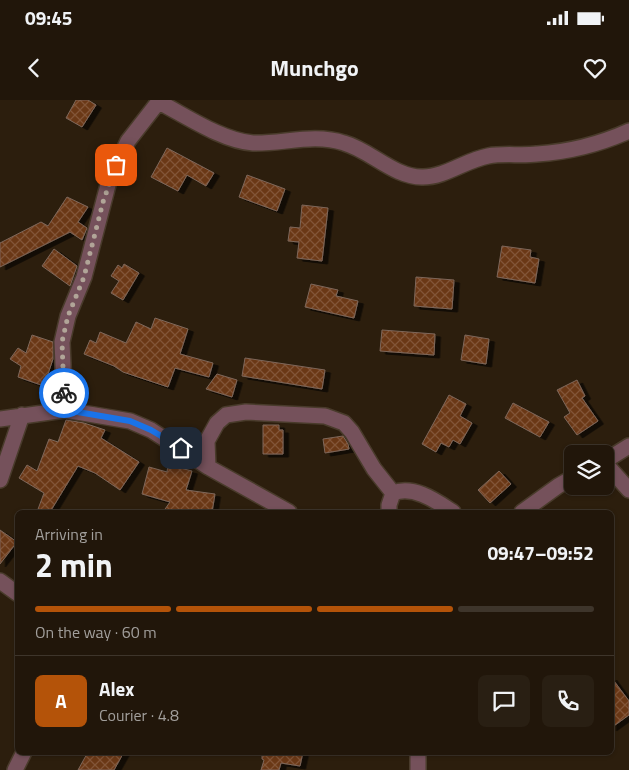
<!DOCTYPE html>
<html lang="en">
<head>
<meta charset="utf-8">
<style>
  :root { --surface:#21160a; --page:#291f13; --text:#f1f3f6; --muted:#a29f9c; --line:#3e352b; --accent:#b45309 }
  body { margin:0; font-family:"Titillium Web",sans-serif; background:var(--page); color:var(--text); height:100vh; display:flex; flex-direction:column; font-size:19px; white-space:nowrap }
  * { box-sizing:border-box; margin:0 }
  p { font-size:16px; color:var(--muted) }
  .icon { flex:none; width:28px; height:28px; fill:none; stroke:currentColor; stroke-width:2; stroke-linecap:round; stroke-linejoin:round }
  .map { position:relative; flex:1; overflow:hidden }
  .side { position:absolute; left:15px; top:410px; width:599px; height:245px; display:flex; flex-direction:column; background:var(--surface); border-radius:8px; box-shadow:0 1px 4px #0004,0 0 0 1px var(--line) }
  .side>* { flex:none }
  .buttons { position:absolute; left:564px; top:345px; display:grid; gap:10px }
  .buttons a { display:grid; place-items:center; width:50px; height:50px; border-radius:8px; background:var(--surface); box-shadow:0 1px 4px #0004,0 0 0 1px var(--line); font-size:25px }
  .pin { position:absolute; display:grid; place-items:center; width:42px; height:42px; color:#fff; margin:-21px; border-radius:10px; box-shadow:0 2px 8px #0006 }
  .courier { position:absolute; display:grid; place-items:center; width:50px; height:50px; margin:-25px; border:4px solid #1a73e8; border-radius:50%; background:#fff; color:#222; box-shadow:0 1px 6px #0007 }
  .headline em { font-style:normal; font-weight:700 }
  .headline div { display:flex; flex-direction:column-reverse }
  .headline { display:flex; align-items:center; justify-content:space-between; height:85px; padding:0 20px }
  h1 { font-size:32px; font-weight:700; line-height:38px }
  .bar { display:grid; grid-template-columns:repeat(4,1fr); gap:8px 5px; align-content:center; height:60px; padding:0 20px }
  .bar i { height:6px; border-radius:4px; background:var(--line) }
  .bar .selected { background:var(--accent) }
  .bar p { grid-column:span 4 }
  .line { display:flex; align-items:center; gap:12px; padding:0 20px; border-top:1px solid var(--line) }
  .line div { flex:1 }
  .round { display:grid; place-items:center; flex:none; width:52px; height:52px; border-radius:8px; background:var(--page) }
  .status { display:flex; justify-content:space-between; align-items:center; height:35px; padding:0 25px; background:var(--surface); direction:ltr }
  .status svg { height:14px; fill:currentColor }
  header { display:flex; justify-content:space-between; align-items:center; height:65px; padding:0 20px; background:var(--surface); font-size:22px; font-weight:700 }
  .map>svg:first-child { display:block }
  .building { fill:url(#building-cross-hatch); stroke:#7e675a; filter:url(#shadow) }
  .lines { fill:none; stroke-linecap:round; stroke-linejoin:round }
  .street-casing { stroke:#493b2b; stroke-width:18 }
  .street { stroke:#75515b; stroke-width:15 }
  .done { stroke:#b1a598; stroke-width:5; stroke-dasharray:0 9 }
  .route { stroke:#1a73e8; stroke-width:6 }
</style>
</head>
<body>
<div class="status"><b>09:45</b><svg viewBox="0 0 49 12"><path d="M0 12V9h3v3zM5 12V6h3v6zM10 12V3h3v9zM15 12V0h3v12zM26 1h20v11H26zM47 4h2v5h-2z"/></svg></div>
<header><svg class="icon" aria-label="back" viewBox="0 0 24 24"><path d="M15 5l-7 7 7 7"/></svg>Munchgo<svg class="icon" aria-label="heart" viewBox="0 0 24 24"><path d="M12 20l-8-8c-3-5 5-10 8-4 3-6 11-1 8 4z"/></svg></header>
<div class="map">
<svg width="629" height="670" viewBox="0 0 629 670">
  <defs>
    <pattern id="building-cross-hatch" width="8" height="8" patternUnits="userSpaceOnUse" patternTransform="scale(1.25)"><rect width="8" height="8" fill="#6b3715"/><path d="M0 0l8 8M0 8l8-8" fill="none" stroke="#815437"/></pattern>
    <filter id="shadow"><feDropShadow dx="5.5" dy="3" stdDeviation="0" flood-color="#0009"/></filter>
  </defs>
  <rect width="100%" height="100%" fill="#2c1e0d"/>
  <path class="building" d="M76 0H88L96 5 82 27 66 18Z
    M167 48 214 73 206 86 187 75 178 91 151 77Z
    M247 75 285 89 277 111 239 97Z
    M67 97 88 107 78 122 87 128 82 140 70 132 0 167V143L41 122 48 126Z
    M302 105 328 108 322 161 297 158 299 142 288 141 290 127 300 128Z
    M502 146 531 150 530 157 539 159 535 183 497 177Z
    M54 149 77 166 70 186 42 166Z
    M124 164 139 173 123 200 111 193 119 181 111 176 118 165 122 168Z
    M416 177 454 180 452 209 414 206Z
    M311 184 338 190 336 196 358 201 354 218 305 207Z
    M155 218 188 229 180 254 213 263 209 277 175 268 168 287 123 272 114 266 84 254 90 240 96 243 100 232 126 243 136 222 151 229Z
    M382 230 435 234 434 255 380 251Z
    M32 235 53 242V259L44 286 18 277 21 266 10 259 18 248 26 253Z
    M465 235 489 239 486 264 461 260Z
    M245 258 325 270 322 289 242 276Z
    M217 274 237 280 232 297 206 289Z
    M577 280 585 296 582 298 598 321 577 335 564 317 570 313 557 290Z
    M449 295 466 304 460 316 472 323 460 344 453 340 449 347 441 343 436 352 422 344Z
    M513 303 549 322 540 337 505 318Z
    M66 320 84 323 105 330 101 338 139 362 120 390 95 373 78 366 50 412H37L44 393 19 378 27 365 37 371 49 339 58 342Z
    M263 325H279V330H283V354H263Z
    M343 336 348 344 349 349 325 353 323 339Z
    M168 365 192 371 186 390 215 394 212 412H163L170 402 142 394 149 367 167 372Z
    M499 371 511 384 490 403 478 390Z
    M0 430 17 442 0 464Z
    M611 577 629 601V615L611 628Z
    M88 652H124L114 670H78Z
    M262 652H303L300 666 281 663 279 670H261L264 660 262 659Z"/>
  <g class="lines">
    <defs>
      <path id="street" d="M159 2C186 16 223 41 253 43 283 44 314 33 344 43 370 50 395 78 423 77 445 77 466 60 488 56 504 53 521 56 537 54 568 52 600 44 629 31
        M65 310 62 242 68 216 84 177 109 81 128 41 160 0
        M0 319 65 310 130 321 151 330 208 367 289 412
        M605 361 629 346
        M605 363 629 390
        M208 367 207 341 217 323 226 315 246 312 325 316 344 323 352 332 374 369 393 393
        M0 380 22 315
        M389 412V405L393 393C414 385 436 401 453 412
        M522 412 558 386 572 378
        M0 481 18 494
        M418 652V670
        M15 670 24 652"/>
    </defs>
    <use href="#street" class="street-casing"/>
    <use href="#street" class="street"/>
  </g>
  <g class="lines">
    <path class="done" d="M64 293 62 242 68 216 84 177 103 102 116 65"/>
    <path class="route" d="M64 293 66 310 130 321 151 330 181 348"/>
  </g>
</svg>
<div class="buttons">
<a><svg class="icon" aria-label="layers" viewBox="0 0 24 24"><path d="M12 4l9 5-9 5-9-5zM3 14l9 5 9-5"/></svg></a>
</div>
<div class="pin" style="left:116px;top:65px;background:#ea580c"><svg class="icon" aria-label="bag" viewBox="0 0 24 24"><path d="M5 8h14l-1 12H6zM9 8a3 3 0 0 1 6 0"/></svg></div>
<div class="pin" style="left:181px;top:348px;background:#1f2937"><svg class="icon" aria-label="home" viewBox="0 0 24 24"><path d="M3 11l9-7 9 7M6 9v11h12V9"/></svg></div>
<div class="courier" style="left:64px;top:293px"><svg class="icon" aria-label="bike" viewBox="0 0 24 24"><circle cx="6" cy="16" r="4"/><circle cx="18" cy="16" r="4"/><path d="M6 16l4-8h5l3 8M10 8l3 8H6M13 5h3"/></svg></div>
<section class="side">
<div class="headline"><div><h1>2 min</h1><p>Arriving in</p></div><em>09:47–09:52</em></div>
<div class="bar"><i class="selected"></i><i class="selected"></i><i class="selected"></i><i></i><p>On the way · 60 m</p></div>
<div class="line" style="height:90px"><b class="round" style="background:var(--accent);color:#fff">A</b><div><b>Alex</b><p>Courier · 4.8</p></div><a class="round"><svg class="icon" aria-label="chat" viewBox="0 0 24 24"><path d="M4 5h16v11H9l-5 4z"/></svg></a><a class="round"><svg class="icon" aria-label="phone" viewBox="0 0 24 24"><path d="M5 4h4l2 5-3 2q2 4 5 5l2-3 5 2v4C11 20 4 13 5 4z"/></svg></a></div>
</section>
</div>
</body>
</html>
